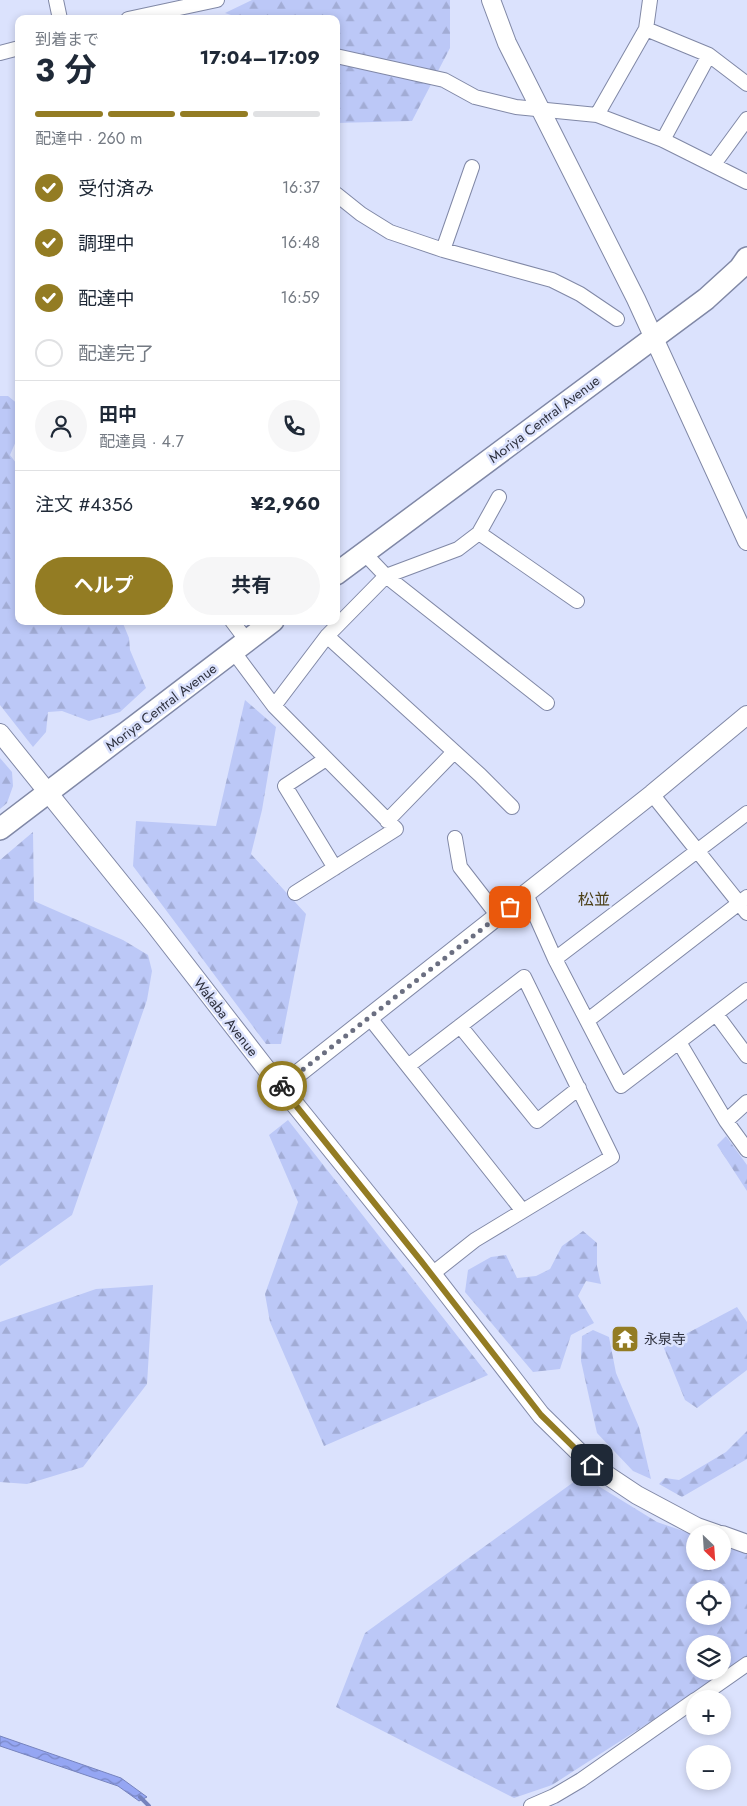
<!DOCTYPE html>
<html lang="ja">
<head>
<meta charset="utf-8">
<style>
  :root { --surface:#fff; --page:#f6f6f7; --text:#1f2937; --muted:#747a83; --line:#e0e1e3; --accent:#937c23 }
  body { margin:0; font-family:Jost,"Noto Sans JP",sans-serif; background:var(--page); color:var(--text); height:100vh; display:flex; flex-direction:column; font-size:19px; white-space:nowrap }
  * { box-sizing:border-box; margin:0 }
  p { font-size:16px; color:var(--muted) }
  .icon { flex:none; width:28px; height:28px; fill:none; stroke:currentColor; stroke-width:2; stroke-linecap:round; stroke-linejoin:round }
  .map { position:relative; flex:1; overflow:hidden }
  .side { position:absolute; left:15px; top:15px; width:325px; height:610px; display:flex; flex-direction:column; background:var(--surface); border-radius:10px; box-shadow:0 2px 8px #0003 }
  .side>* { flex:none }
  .needle { width:32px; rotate:155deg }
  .buttons { position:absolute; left:686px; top:1525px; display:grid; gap:10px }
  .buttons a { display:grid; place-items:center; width:45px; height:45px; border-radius:50%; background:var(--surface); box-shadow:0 2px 8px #0003; font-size:25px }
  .pin { position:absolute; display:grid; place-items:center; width:42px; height:42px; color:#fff; margin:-21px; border-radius:10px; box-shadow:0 2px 8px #0006 }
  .courier { position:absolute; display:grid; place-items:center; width:50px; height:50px; margin:-25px; border:4px solid #937c23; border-radius:50%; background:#fff; color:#222; box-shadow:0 1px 6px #0007 }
  .headline em { font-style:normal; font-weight:700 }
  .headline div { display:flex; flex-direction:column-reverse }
  .headline { display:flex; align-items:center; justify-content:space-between; height:85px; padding:0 20px }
  h1 { font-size:32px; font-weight:700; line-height:38px }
  .bar { display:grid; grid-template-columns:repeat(4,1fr); gap:8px 5px; align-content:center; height:60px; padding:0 20px }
  .bar i { height:6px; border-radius:4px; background:var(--line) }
  .bar .active { background:var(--accent) }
  .bar p { grid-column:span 4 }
  .line { display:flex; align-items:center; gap:12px; padding:0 20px; border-top:1px solid var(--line) }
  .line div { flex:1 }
  .round { display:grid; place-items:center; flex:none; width:52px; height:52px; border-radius:26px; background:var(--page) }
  ol { padding:0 20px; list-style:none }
  li { display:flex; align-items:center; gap:15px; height:55px }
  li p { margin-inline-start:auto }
  li .icon { padding:5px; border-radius:50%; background:var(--accent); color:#fff; stroke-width:4 }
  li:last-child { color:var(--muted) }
  li i { width:28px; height:28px; border:2px solid var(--line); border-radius:50% }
  .primary-button { display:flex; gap:10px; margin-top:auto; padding:10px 20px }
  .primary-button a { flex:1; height:58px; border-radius:30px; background:var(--accent); color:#fff; font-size:20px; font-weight:700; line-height:58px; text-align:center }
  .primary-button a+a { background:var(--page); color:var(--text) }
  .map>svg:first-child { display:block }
  .forest { fill:url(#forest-firs); fill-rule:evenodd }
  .water { fill:url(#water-waves); stroke:#7683bd }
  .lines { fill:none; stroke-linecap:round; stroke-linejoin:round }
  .stream { stroke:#7683bd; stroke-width:4 }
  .minor-casing { stroke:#8088a6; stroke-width:16 }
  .tertiary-casing { stroke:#8088a6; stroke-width:20 }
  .primary-casing { stroke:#8088a6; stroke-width:24 }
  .minor { stroke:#fff; stroke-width:14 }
  .tertiary { stroke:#fff; stroke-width:18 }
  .primary { stroke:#fff; stroke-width:21 }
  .done { stroke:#6b6f81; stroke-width:5; stroke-dasharray:0 9 }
  .route { stroke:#937c23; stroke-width:6 }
  .labels { text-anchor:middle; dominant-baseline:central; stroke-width:5; stroke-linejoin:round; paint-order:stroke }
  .street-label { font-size:14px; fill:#2e313e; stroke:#dbe2fd }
  .poi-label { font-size:14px; fill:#2e313e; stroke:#dbe2fd; text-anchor:start }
  .quarter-label { font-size:16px; fill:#4b3f17; stroke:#dbe2fd }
</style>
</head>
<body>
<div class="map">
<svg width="747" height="1806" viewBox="0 0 747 1806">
  <defs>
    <pattern id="forest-firs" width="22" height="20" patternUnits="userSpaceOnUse" patternTransform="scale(1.25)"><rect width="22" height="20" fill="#bcc8f7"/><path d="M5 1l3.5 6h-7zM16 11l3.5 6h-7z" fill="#a2acd5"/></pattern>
    <pattern id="water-waves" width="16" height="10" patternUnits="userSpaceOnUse" patternTransform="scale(1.25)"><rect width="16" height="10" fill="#95a6f3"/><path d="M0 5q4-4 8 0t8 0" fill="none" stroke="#7a88c6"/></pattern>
  </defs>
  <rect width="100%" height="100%" fill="#dbe2fd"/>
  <path class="forest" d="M252 0H450V48L412 121 336 123V19H243L225 13Z
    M0 396H8L19 405V434L10 455 19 467V621H122L129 638 130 650 146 688 120 712 89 721 62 711 48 712 46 732 33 747 0 705Z
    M245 700 276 727 262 810 251 854 306 914 281 1044H266L133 866 136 821 216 826Z
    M0 758 12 772 13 786 7 803 0 809Z
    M33 832 34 901 123 940 148 955 152 971 147 1000 72 1215 0 1266V860Z
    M288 1120 488 1375 324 1446 270 1322 265 1294 298 1202 269 1135Z
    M726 1136 747 1165V1191L717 1145Z
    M583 1231 597 1243V1266L601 1284 586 1281 578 1296 594 1323 571 1335 560 1369 533 1372 465 1292 468 1270 491 1257 506 1255 517 1278 536 1276 550 1269 562 1246Z
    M153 1285 147 1384 83 1467 27 1484 0 1482V1322L96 1289Z
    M737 1307 747 1322V1370L697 1408 685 1400 663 1346Z
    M593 1330 609 1337 616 1373 639 1427 651 1479 633 1471 597 1433 581 1361 582 1336Z
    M747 1431V1459L682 1497 659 1484 665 1478 679 1480 726 1452Z
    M582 1476 657 1522 695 1535V1561H722L723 1544 747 1552V1657L712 1682 552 1785 514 1798 336 1707 365 1633ZM695 1589H722V1616H695ZM695 1644H722V1671H695Z"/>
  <path class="water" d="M0 1736 121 1778 147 1797 139 1801 118 1786 0 1746Z"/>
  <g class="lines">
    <path class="stream" d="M140 1797 149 1806"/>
    <defs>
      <path id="minor" d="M56 0 60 19
        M128 19 217 0
        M646 29 709 55 663 140
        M0 53 19 48
        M709 55 747 84
        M336 56 444 80 475 97 516 107 597 115 663 140 747 182
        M597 115 646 29 650 0
        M714 164 747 119
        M336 194 361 214 390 232 443 250 552 280 580 294 617 319
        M443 250 472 167
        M479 533 577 601
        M364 553 386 576 547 703
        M232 621 247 641
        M327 636 480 775 512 807
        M233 651 274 706 396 829 295 893
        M274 706 327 636 386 576 458 549 479 533 499 497
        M326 759 285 786 335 868
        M652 794 747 913
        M387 821 454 752
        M455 838 460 867 498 916
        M526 894 555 959 621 1086 747 990
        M555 959 747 813
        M716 1014 747 1056
        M369 1017 522 1210
        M588 1020 747 897
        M460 1026 537 1121 579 1088
        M679 1042 726 1121 747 1102
        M408 1066 524 977 612 1157 475 1240 432 1274
        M726 1121 747 1150
        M697 1699 747 1664
        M531 1806 554 1796 581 1780 695 1700"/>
      <path id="tertiary" d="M491 0 507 43 636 299 747 541
        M0 733 154 924 264 1066 432 1274 541 1415 592 1465 637 1495 697 1527 717 1534
        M281 1087 652 794 747 715
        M722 1535 747 1544"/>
      <path id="primary" d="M336 574 706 299 740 268 747 258
        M0 829 273 621"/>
    </defs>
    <use href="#minor" class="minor-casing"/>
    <use href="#tertiary" class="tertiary-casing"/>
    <use href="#primary" class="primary-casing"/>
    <use href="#minor" class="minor"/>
    <use href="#tertiary" class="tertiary"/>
    <use href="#primary" class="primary"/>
  </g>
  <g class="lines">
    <path class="done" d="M282 1086 510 907"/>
    <path class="route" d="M282 1086 281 1087 421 1261 541 1415 592 1465"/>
  </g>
  <defs>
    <symbol id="temple-square" viewBox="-11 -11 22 22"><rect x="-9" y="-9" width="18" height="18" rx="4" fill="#937c23" stroke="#dbe2fd"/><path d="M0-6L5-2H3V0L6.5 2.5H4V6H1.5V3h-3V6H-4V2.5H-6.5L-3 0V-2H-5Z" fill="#fff"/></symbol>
  </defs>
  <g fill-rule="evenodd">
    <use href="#temple-square" x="609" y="1323" width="32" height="32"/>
  </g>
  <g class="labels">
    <g class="street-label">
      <text transform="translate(544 419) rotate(-37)">Moriya Central Avenue</text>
      <text transform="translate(161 707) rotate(-37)">Moriya Central Avenue</text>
      <text transform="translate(226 1017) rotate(52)">Wakaba Avenue</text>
    </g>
    <g class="poi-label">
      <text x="644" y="1339">永泉寺</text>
    </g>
    <g class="quarter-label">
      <text x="594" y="899">松並</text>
    </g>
  </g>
</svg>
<div class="buttons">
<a><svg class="needle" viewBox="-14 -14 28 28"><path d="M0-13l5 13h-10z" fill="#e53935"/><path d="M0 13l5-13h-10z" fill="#747a83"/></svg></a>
<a><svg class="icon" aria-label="locate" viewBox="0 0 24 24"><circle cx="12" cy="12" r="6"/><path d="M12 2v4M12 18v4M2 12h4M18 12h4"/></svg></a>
<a><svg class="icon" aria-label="layers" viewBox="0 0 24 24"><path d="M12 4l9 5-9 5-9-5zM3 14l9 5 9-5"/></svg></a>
<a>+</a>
<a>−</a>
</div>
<div class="pin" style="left:510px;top:907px;background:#ea580c"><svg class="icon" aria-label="bag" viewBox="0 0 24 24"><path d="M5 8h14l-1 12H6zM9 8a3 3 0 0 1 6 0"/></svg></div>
<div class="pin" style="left:592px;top:1465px;background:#1f2937"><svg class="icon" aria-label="home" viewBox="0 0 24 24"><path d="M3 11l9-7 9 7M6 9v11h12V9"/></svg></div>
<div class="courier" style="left:282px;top:1086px"><svg class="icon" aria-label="bike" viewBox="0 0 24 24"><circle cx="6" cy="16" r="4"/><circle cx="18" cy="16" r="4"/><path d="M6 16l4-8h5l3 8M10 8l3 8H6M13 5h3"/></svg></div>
<section class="side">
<div class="headline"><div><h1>3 分</h1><p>到着まで</p></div><em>17:04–17:09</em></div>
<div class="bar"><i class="active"></i><i class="active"></i><i class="active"></i><i></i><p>配達中 · 260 m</p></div>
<ol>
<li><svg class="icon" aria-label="check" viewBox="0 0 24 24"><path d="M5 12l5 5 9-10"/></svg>受付済み<p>16:37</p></li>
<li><svg class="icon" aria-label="check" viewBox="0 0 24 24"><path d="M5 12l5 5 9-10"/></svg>調理中<p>16:48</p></li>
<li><svg class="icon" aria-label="check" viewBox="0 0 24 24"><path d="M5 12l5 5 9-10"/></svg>配達中<p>16:59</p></li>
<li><i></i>配達完了</li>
</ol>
<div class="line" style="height:90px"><a class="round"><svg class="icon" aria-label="person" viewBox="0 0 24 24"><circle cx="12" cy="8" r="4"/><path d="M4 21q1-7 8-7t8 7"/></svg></a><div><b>田中</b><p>配達員 · 4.7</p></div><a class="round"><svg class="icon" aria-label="phone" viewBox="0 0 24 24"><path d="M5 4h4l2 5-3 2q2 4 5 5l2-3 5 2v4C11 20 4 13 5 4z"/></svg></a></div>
<div class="line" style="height:65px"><div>注文 #4356</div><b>¥2,960</b></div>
<div class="primary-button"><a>ヘルプ</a><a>共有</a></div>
</section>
</div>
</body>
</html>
